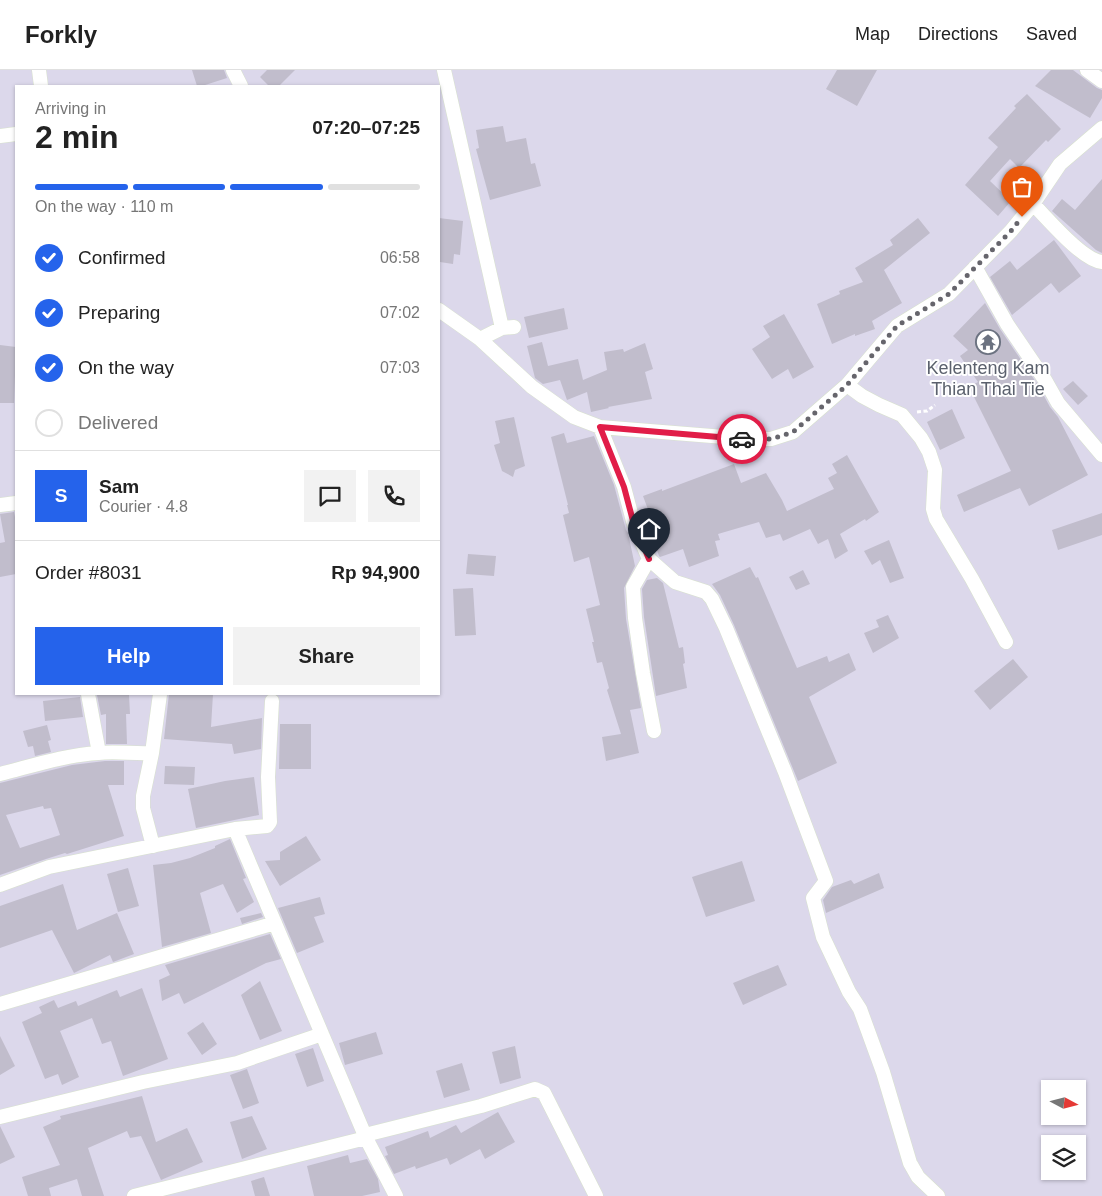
<!DOCTYPE html>
<html lang="en">
<head>
<meta charset="utf-8">
<style>
  :root { --surface:#fff; --page:#f2f2f2; --text:#222; --muted:#767676; --line:#e0e0e0; --accent:#2563eb }
  body { margin:0; font-family:Arial,sans-serif; background:var(--page); color:var(--text); height:100vh; display:flex; flex-direction:column; font-size:19px; white-space:nowrap }
  * { box-sizing:border-box; margin:0 }
  p { font-size:16px; color:var(--muted) }
  .icon { flex:none; width:28px; height:28px; fill:none; stroke:currentColor; stroke-width:2; stroke-linecap:round; stroke-linejoin:round }
  .map { position:relative; flex:1; overflow:hidden }
  .panel { position:absolute; left:15px; top:15px; width:425px; height:610px; display:flex; flex-direction:column; background:var(--surface); border-radius:0px; box-shadow:0 1px 4px #0004 }
  .panel>* { flex:none }
  .needle { width:32px; rotate:97deg }
  .buttons { position:absolute; left:1041px; top:1010px; display:grid; gap:10px }
  .buttons a { display:grid; place-items:center; width:45px; height:45px; border-radius:0px; background:var(--surface); box-shadow:0 1px 4px #0004; font-size:25px }
  .pin { position:absolute; display:grid; place-items:center; width:42px; height:42px; color:#fff; margin:-51px -21px; border-radius:50% 50% 50% 0; rotate:-45deg; box-shadow:0 0 5px #0007 }
  .pin .icon { rotate:45deg }
  .courier { position:absolute; display:grid; place-items:center; width:50px; height:50px; margin:-25px; border:4px solid #e11d48; border-radius:50%; background:#fff; color:#222; box-shadow:0 1px 6px #0007 }
  .summary em { font-style:normal; font-weight:700 }
  .summary div { display:flex; flex-direction:column-reverse }
  .summary { display:flex; align-items:center; justify-content:space-between; height:85px; padding:0 20px }
  h1 { font-size:32px; font-weight:700; line-height:38px }
  .bar { display:grid; grid-template-columns:repeat(4,1fr); gap:8px 5px; align-content:center; height:60px; padding:0 20px }
  .bar i { height:6px; border-radius:4px; background:var(--line) }
  .bar .on { background:var(--accent) }
  .bar p { grid-column:span 4 }
  .line { display:flex; align-items:center; gap:12px; padding:0 20px; border-top:1px solid var(--line) }
  .line div { flex:1 }
  .round { display:grid; place-items:center; flex:none; width:52px; height:52px; border-radius:0px; background:var(--page) }
  ol { padding:0 20px; list-style:none }
  li { display:flex; align-items:center; gap:15px; height:55px }
  li p { margin-inline-start:auto }
  li .icon { padding:5px; border-radius:50%; background:var(--accent); color:#fff; stroke-width:4 }
  li:last-child { color:var(--muted) }
  li i { width:28px; height:28px; border:2px solid var(--line); border-radius:50% }
  .primary-button { display:flex; gap:10px; margin-top:auto; padding:10px 20px }
  .primary-button a { flex:1; height:58px; border-radius:0px; background:var(--accent); color:#fff; font-size:20px; font-weight:700; line-height:58px; text-align:center }
  .primary-button a+a { background:var(--page); color:var(--text) }
  header { display:flex; align-items:center; gap:30px; box-sizing:border-box; height:70px; padding:0 25px; background:var(--surface); border-bottom:1px solid var(--line) }
  header strong { font-size:24px }
  nav { display:flex; gap:28px; margin-inline-start:auto; font-size:18px }
  .map>svg:first-child { display:block }
  .building { fill:#c1bdcc; fill-rule:evenodd }
  .lines { fill:none; stroke-linecap:round; stroke-linejoin:round }
  .street-casing { stroke:#d8e2cd; stroke-width:15 }
  .path { stroke:#fff; stroke-width:3; stroke-dasharray:4 2.5; stroke-linecap:butt }
  .street { stroke:#fff; stroke-width:14 }
  .done { stroke:#66656c; stroke-width:5; stroke-dasharray:0 9 }
  .route { stroke:#e11d48; stroke-width:6 }
  .labels { text-anchor:middle; dominant-baseline:central; stroke-width:4; stroke-linejoin:round; paint-order:stroke }
  .worship-label { font-size:18px; fill:#5b616d; stroke:#fff }
</style>
</head>
<body>
<header>
<strong>Forkly</strong>
<nav><a>Map</a><a>Directions</a><a>Saved</a></nav>
</header>
<div class="map">
<svg width="1102" height="1126" viewBox="0 0 1102 1126">
  <rect width="100%" height="100%" fill="#dcd8eb"/>
  <path class="building" d="M192 0H224L227 8 202 16H197Z
    M267 0H295L279 16H269L260 7Z
    M837 0H877L857 36 826 19Z
    M1051 0H1073L1097 18 1102 20V28L1090 48 1035 16Z
    M1027 24 1061 59 1048 72 1046 70 1019 98 1010 89 990 111 1011 131 998 146 965 115 998 77 988 68 1016 38 1014 36Z
    M503 56 506 72 526 68 531 94 535 93 541 116 490 130 476 79 479 78 476 60Z
    M1102 109V183L1096 180 1052 141 1062 129 1075 140Z
    M439 148 463 151 460 185 454 184 453 194 440 192Z
    M918 148 930 163 884 200 902 233 872 251 875 259 855 266V264L832 274 817 234 840 224 839 221 863 212 855 198 893 175 890 170Z
    M1054 170 1081 206 1059 223 1051 213 1012 245 990 207 1010 191 1017 200Z
    M985 233 1000 259 1038 315 1050 337 1058 347 1088 405 1029 436 1020 418 964 442 957 425 1011 401 969 317 978 312 960 286 968 280 953 266Z
    M564 238 568 259 529 268 524 247Z
    M784 244 814 297 793 309 788 299 772 309 752 279 770 267 763 256Z
    M542 272 548 296 578 289 583 310 607 300 604 282 623 279 624 282 645 273 653 299 645 302 652 329 608 337 609 338 591 342 587 322 567 330 560 310 543 314 535 308 527 276Z
    M0 275 16 277 14 333H0Z
    M1073 311 1088 326 1078 335 1063 319Z
    M952 339 965 368 940 380 927 352Z
    M514 347 525 396 515 400 513 407 502 401 494 375 500 373 495 351Z
    M564 363 567 373 594 366 614 415 626 460 628 463 635 496 624 518 626 549 641 638 630 640 639 683 606 691 602 667 621 664 607 620 609 618 602 592 597 593 592 572H594L586 539 600 535 589 487 574 492 563 445 569 443 567 435H568L551 367Z
    M847 385 879 442 866 451 865 449 840 464 848 481 835 489 828 469 818 474 810 459 783 471 780 464 766 468 759 452 718 464 720 470 715 471 719 486 689 497 683 479 660 487 659 486 648 455 653 453 643 426 662 419V421L734 394 741 413 766 403 782 430 787 441 834 419 828 408 837 403 832 394Z
    M14 442 16 452V504L0 507V473L5 472 0 444Z
    M1102 443V465L1058 480 1052 460Z
    M889 470 904 508 890 513 880 490 872 495 864 481Z
    M468 484 496 486 494 506 466 504Z
    M750 497 756 508 758 507 797 598 827 586 829 592 849 583 856 600 809 627 837 693 798 711 734 555 720 525 712 514Z
    M803 500 810 514 796 520 789 507Z
    M657 508 663 513 679 578 683 577 685 593 683 594 687 618 656 626 644 547 642 519 647 510Z
    M473 518 476 565 455 566 453 519Z
    M888 545 899 568 873 583 864 563 879 557 876 550Z
    M1013 589 1028 607 990 640 974 621Z
    M169 624H213L211 657 262 648 261 679 234 684 232 674 164 669Z
    M97 625H129L130 644H126L127 674H106V644L101 645Z
    M80 627 83 647 45 651 43 631Z
    M280 654H311V699H279Z
    M47 655 51 670 48 671 51 682 35 686 33 676 28 677 23 661Z
    M105 691H124V715H108L124 766 67 784 65 783 46 789 0 805V713L72 695ZM43 736 44 739 51 738 60 765 20 778 6 745Z
    M165 696 195 697 194 715 164 714Z
    M254 707 259 745 196 758 188 719 225 711Z
    M306 766 321 790 280 816 265 791 280 790V782Z
    M230 769 246 808 243 809 254 832 237 843 223 814 200 823 211 863 162 877 153 795 171 793 190 788 215 778V776Z
    M742 791 755 831 706 847 692 807Z
    M128 798 139 836 118 842 107 804Z
    M879 803 884 818 826 843 823 830 832 817 851 810 854 814Z
    M63 814 77 860 117 843 134 884 113 892 110 885 74 903 52 860 0 878V836Z
    M320 827 325 844 314 847 324 872 297 883 278 838Z
    M261 843 263 847 242 854 240 848Z
    M270 864 281 889 266 893 184 934 179 923 162 931 159 910 170 905 165 895Z
    M778 895 787 915 743 935 733 913Z
    M260 911 282 961 260 970 241 925Z
    M142 918 168 989 123 1006 111 971 102 974 92 948 60 961 79 1007 62 1015 58 1004 45 1009 22 952 42 943 39 937 54 930 58 938 76 931 78 936 117 920 120 927Z
    M203 952 217 974 202 985 187 963Z
    M376 962 383 984 345 995 339 973Z
    M0 966 15 996 0 1005Z
    M515 976 521 1008 500 1014 492 982Z
    M313 978 324 1011 307 1017 295 984Z
    M462 993 470 1020 444 1028 436 1001Z
    M247 999 259 1033 243 1039 230 1005Z
    M142 1026 156 1072 187 1058 203 1092 161 1110 141 1066 130 1068 127 1061 88 1078 104 1126H82L77 1109 49 1118 51 1126H28L22 1107 60 1095 43 1057 61 1049 60 1046Z
    M498 1042 515 1072 485 1089 480 1079 450 1095 447 1088 416 1099 415 1096 394 1104 385 1086 388 1085 385 1077 428 1061 430 1068 456 1055 461 1063Z
    M252 1046 267 1079 242 1089 230 1052Z
    M0 1056 15 1087 0 1094Z
    M348 1085 350 1093 367 1089 378 1109 380 1122 362 1126H314L307 1096Z
    M264 1107 270 1126H255L251 1111Z"/>
  <g class="lines">
    <defs>
      <path id="street" d="M39 0 41 16
        M233 0 241 16
        M444 0 502 258
        M1087 0 1102 11
        M0 66 16 64
        M1033 134C1048 149 1082 190 1102 192
        M975 197 1007 254 1045 310 1058 333 1102 385
        M439 240 480 269 532 317 574 347 600 357 749 369H771L793 362 847 315 897 256 949 224 1011 161 1033 134 1060 94 1102 58
        M480 269 502 258 514 257
        M847 315 862 326 879 335 902 345 921 368 929 382 935 400 933 439 936 449 972 509 1006 572
        M600 357 624 417 633 451 649 489 675 512 706 522 712 529 726 558 785 702 826 811 813 828 823 867 849 922 860 939 883 1002 910 1093 918 1107 938 1126
        M0 435 16 433
        M649 489 633 517 635 548 643 603 654 661
        M88 624 99 683
        M0 704C32 696 65 685 98 683 116 681 134 684 152 683
        M235 759 267 756 270 752 268 707 272 631
        M153 776 143 738V726L152 683 160 624
        M0 815 49 797 235 759 366 1068 396 1126
        M0 934 275 853
        M0 1047 143 1012 237 993 322 964
        M365 1065 481 1036 535 1019 544 1023 596 1126
        M134 1126 366 1068"/>
    </defs>
    <use href="#street" class="street-casing"/>
    <path class="path" d="M917 342 927 341 935 335"/>
    <use href="#street" class="street"/>
  </g>
  <g class="lines">
    <path class="done" d="M742 369H771L793 362 847 315 897 256 949 224 1011 161 1022 147"/>
    <path class="route" d="M649 489 633 451 624 417 600 357 742 369"/>
  </g>
  <defs>
    <symbol id="temple-ring" viewBox="-11 -11 22 22"><circle r="9.5" fill="#fff" stroke="#6b7280" stroke-width="1.5"/><path d="M0-6L5-2H3V0L6.5 2.5H4V6H1.5V3h-3V6H-4V2.5H-6.5L-3 0V-2H-5Z" fill="#6b7280"/></symbol>
  </defs>
  <g fill-rule="evenodd">
    <use href="#temple-ring" x="974" y="258" width="28" height="28"/>
  </g>
  <g class="labels">
    <g class="worship-label">
      <text x="988" y="298">Kelenteng Kam<tspan x="988" dy="21">Thian Thai Tie</tspan></text>
    </g>
  </g>
</svg>
<div class="buttons">
<a><svg class="needle" viewBox="-14 -14 28 28"><path d="M0-13l5 13h-10z" fill="#e53935"/><path d="M0 13l5-13h-10z" fill="#767676"/></svg></a>
<a><svg class="icon" aria-label="layers" viewBox="0 0 24 24"><path d="M12 4l9 5-9 5-9-5zM3 14l9 5 9-5"/></svg></a>
</div>
<div class="pin" style="left:1022px;top:147px;background:#ea580c"><svg class="icon" aria-label="bag" viewBox="0 0 24 24"><path d="M5 8h14l-1 12H6zM9 8a3 3 0 0 1 6 0"/></svg></div>
<div class="pin" style="left:649px;top:489px;background:#1f2937"><svg class="icon" aria-label="home" viewBox="0 0 24 24"><path d="M3 11l9-7 9 7M6 9v11h12V9"/></svg></div>
<div class="courier" style="left:742px;top:369px"><svg class="icon" aria-label="car" viewBox="0 0 24 24"><path d="M5 17H2v-5l4-1 3-4h7l3 4 3 1v5h-3M9 17h6M6 11h13"/><circle cx="7" cy="17" r="2"/><circle cx="17" cy="17" r="2"/></svg></div>
<section class="panel">
<div class="summary"><div><h1>2 min</h1><p>Arriving in</p></div><em>07:20–07:25</em></div>
<div class="bar"><i class="on"></i><i class="on"></i><i class="on"></i><i></i><p>On the way · 110 m</p></div>
<ol>
<li><svg class="icon" aria-label="check" viewBox="0 0 24 24"><path d="M5 12l5 5 9-10"/></svg>Confirmed<p>06:58</p></li>
<li><svg class="icon" aria-label="check" viewBox="0 0 24 24"><path d="M5 12l5 5 9-10"/></svg>Preparing<p>07:02</p></li>
<li><svg class="icon" aria-label="check" viewBox="0 0 24 24"><path d="M5 12l5 5 9-10"/></svg>On the way<p>07:03</p></li>
<li><i></i>Delivered</li>
</ol>
<div class="line" style="height:90px"><b class="round" style="background:var(--accent);color:#fff">S</b><div><b>Sam</b><p>Courier · 4.8</p></div><a class="round"><svg class="icon" aria-label="chat" viewBox="0 0 24 24"><path d="M4 5h16v11H9l-5 4z"/></svg></a><a class="round"><svg class="icon" aria-label="phone" viewBox="0 0 24 24"><path d="M5 4h4l2 5-3 2q2 4 5 5l2-3 5 2v4C11 20 4 13 5 4z"/></svg></a></div>
<div class="line" style="height:65px"><div>Order #8031</div><b>Rp 94,900</b></div>
<div class="primary-button"><a>Help</a><a>Share</a></div>
</section>
</div>
</body>
</html>
